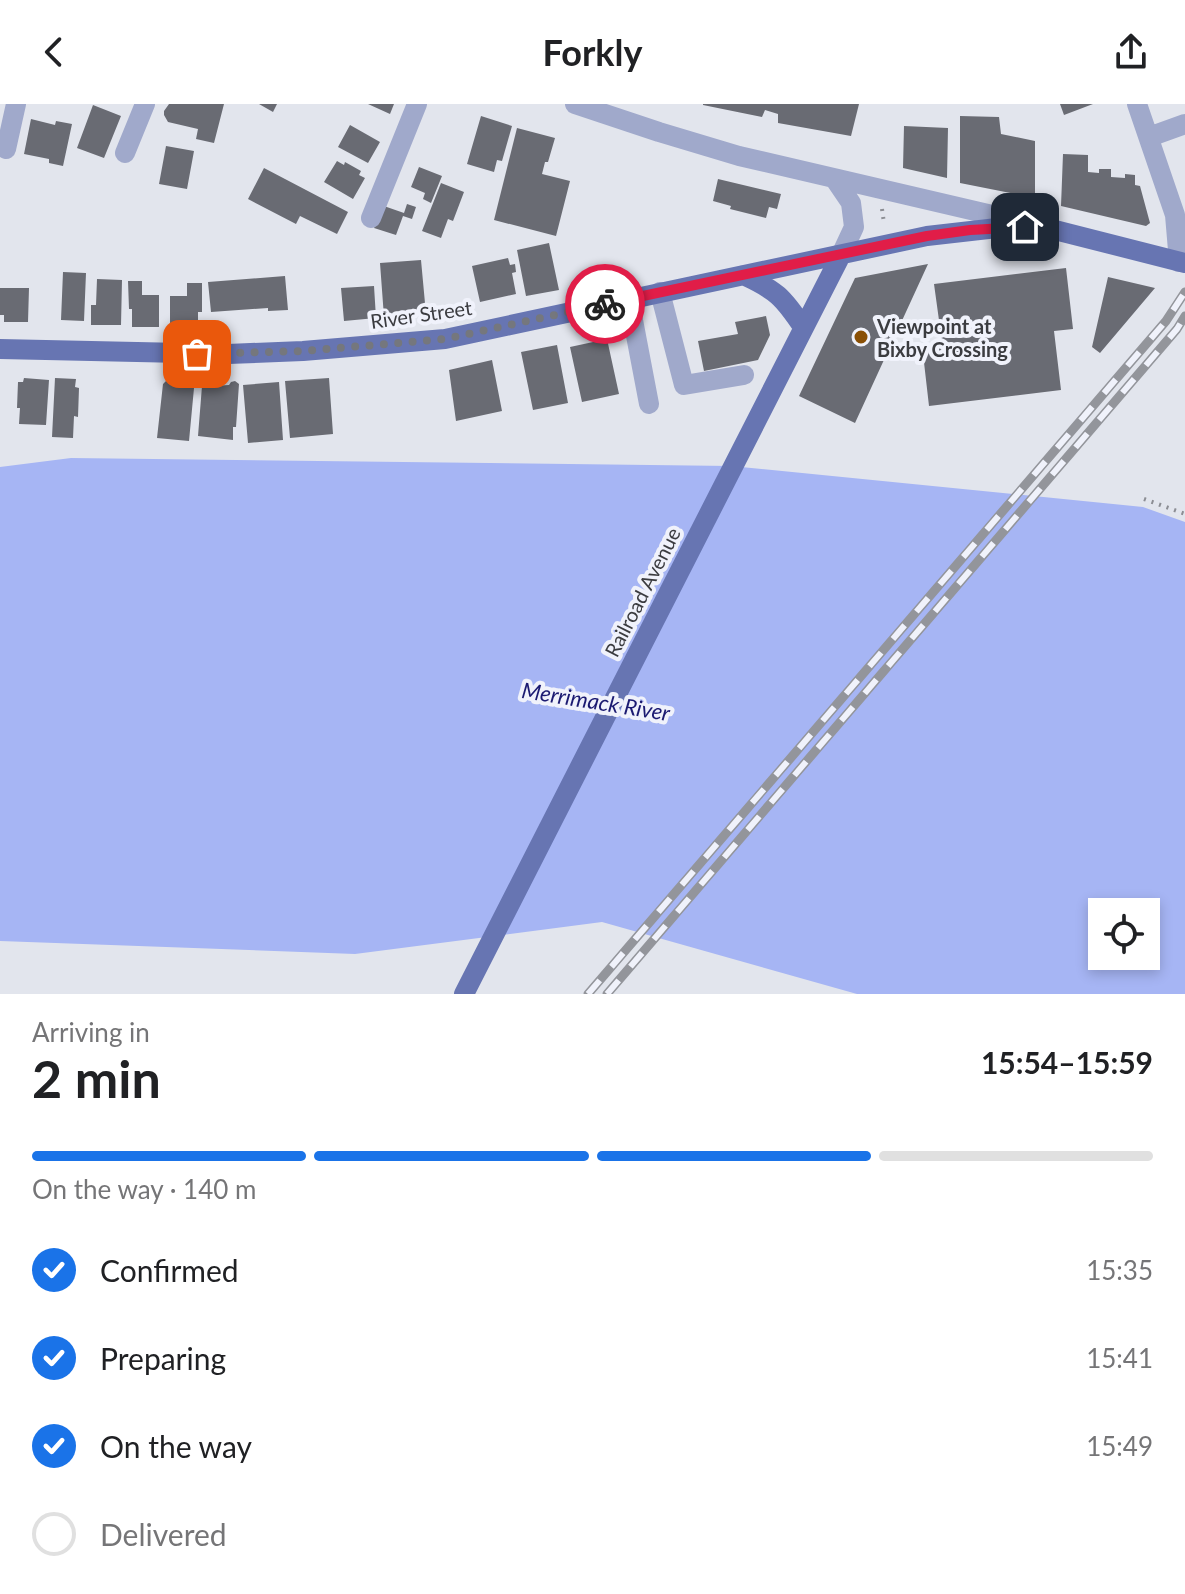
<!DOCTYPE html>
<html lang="en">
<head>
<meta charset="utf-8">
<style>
  :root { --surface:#fff; --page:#f6f6f6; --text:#202124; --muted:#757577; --line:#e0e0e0; --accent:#1a73e8 }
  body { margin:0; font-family:Lato,sans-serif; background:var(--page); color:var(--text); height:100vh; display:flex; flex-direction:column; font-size:30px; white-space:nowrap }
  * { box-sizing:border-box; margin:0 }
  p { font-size:26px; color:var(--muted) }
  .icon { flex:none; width:44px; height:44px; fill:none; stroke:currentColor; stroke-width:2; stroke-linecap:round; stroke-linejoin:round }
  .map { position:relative; height:890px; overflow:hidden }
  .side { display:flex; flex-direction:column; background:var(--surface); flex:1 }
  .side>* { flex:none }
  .fabs { position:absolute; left:1088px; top:794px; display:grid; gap:16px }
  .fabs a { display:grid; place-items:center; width:72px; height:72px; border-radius:0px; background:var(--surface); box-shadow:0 4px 12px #0003; font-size:40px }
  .pin { position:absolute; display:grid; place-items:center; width:68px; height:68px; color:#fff; margin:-34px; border-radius:16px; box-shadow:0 4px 12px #0006 }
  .courier { position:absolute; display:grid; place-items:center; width:80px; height:80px; margin:-40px; border:6px solid #e11d48; border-radius:50%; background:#fff; color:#222; box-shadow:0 2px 10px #0007 }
  .overview em { font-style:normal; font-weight:700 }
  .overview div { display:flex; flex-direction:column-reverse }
  .overview { display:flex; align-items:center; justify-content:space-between; height:136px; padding:0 32px }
  h1 { font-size:52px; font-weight:700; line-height:60px }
  .bar { display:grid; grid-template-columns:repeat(4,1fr); gap:12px 8px; align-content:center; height:96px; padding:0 32px }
  .bar i { height:10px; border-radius:6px; background:var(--line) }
  .bar .active { background:var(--accent) }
  .bar p { grid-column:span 4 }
  ol { padding:0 32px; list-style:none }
  li { display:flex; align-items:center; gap:24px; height:88px }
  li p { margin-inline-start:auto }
  li .icon { padding:8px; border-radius:50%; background:var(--accent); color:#fff; stroke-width:4 }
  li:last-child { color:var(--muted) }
  li i { width:44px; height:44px; border:4px solid var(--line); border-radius:50% }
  header { display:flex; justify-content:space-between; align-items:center; height:104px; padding:0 32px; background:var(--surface); font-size:36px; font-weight:700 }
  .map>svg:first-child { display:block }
  .water { fill:#a6b5f4; fill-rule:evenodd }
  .building { fill:#696b73 }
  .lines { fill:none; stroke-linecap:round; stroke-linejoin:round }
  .path { stroke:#8c8e94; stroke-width:4; stroke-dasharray:2 6; stroke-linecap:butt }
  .minor { stroke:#a0a9cb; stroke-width:20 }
  .major { stroke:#6775b2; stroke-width:20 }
  .rail-casing { stroke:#93959b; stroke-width:9 }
  .rail { stroke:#f0f2fb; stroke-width:6; stroke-dasharray:18; stroke-linecap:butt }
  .done { stroke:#75777d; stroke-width:8; stroke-dasharray:0 14.4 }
  .route { stroke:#e11d48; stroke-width:10 }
  .poi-dot { fill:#894f05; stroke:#f0f2fb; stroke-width:3 }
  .labels { text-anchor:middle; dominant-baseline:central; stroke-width:8; stroke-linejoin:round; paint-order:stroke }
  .street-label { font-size:20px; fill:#3b3c40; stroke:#f0f2fb }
  .poi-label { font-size:20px; font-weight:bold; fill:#3b3c40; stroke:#f0f2fb; text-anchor:start }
  .water-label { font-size:22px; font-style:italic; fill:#1b1a71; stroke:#f0f2fb }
</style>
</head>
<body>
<header><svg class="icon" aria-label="back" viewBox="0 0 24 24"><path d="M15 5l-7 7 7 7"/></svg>Forkly<svg class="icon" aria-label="share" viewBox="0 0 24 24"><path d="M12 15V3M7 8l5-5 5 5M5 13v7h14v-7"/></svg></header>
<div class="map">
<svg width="1185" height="890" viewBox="0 0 1185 890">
  <rect width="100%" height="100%" fill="#e2e5ed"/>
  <path class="water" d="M71 354 731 362 1143 403 1185 418V890H857L602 818 355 850 0 837V363ZM1102 808H1146V852H1102Z"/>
  <path class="building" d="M169 0H224L214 39 196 35 198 25 168 18 164 11V7Z
    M259 0H277L273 8Z
    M368 0H394L390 10Z
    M703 0H859L851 32 778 19V10L765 6 762 13 703 1Z
    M1060 0H1093L1064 11Z
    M93 1 121 12 104 54 77 44Z
    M481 12 512 22 502 57 497 56 494 68 467 60Z
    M960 12 999 13 1001 30 1035 37V94L960 79Z
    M31 15 55 21 56 17 72 20 63 62 49 59V55L24 50Z
    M350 21 380 38 368 59 338 43Z
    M904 22 948 24 947 74 903 64Z
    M517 24 555 34 548 58H545L542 70 570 77 556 132 494 116Z
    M166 42 194 47 187 85 159 80Z
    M1063 50 1088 51V68L1099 69V65H1111V73L1125 74V70L1135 71V81L1140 82 1150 119 1146 122 1061 102Z
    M337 57 344 61 345 58 361 67 359 71 365 74 353 95 324 78Z
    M419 63 442 72 431 99 423 95 425 89 411 83Z
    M264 64 348 108 337 130 300 112 296 120 248 95Z
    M718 75 781 90 777 105 769 103 766 114 730 105 731 102 713 97Z
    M441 79 464 88 453 117 448 115 441 134 422 127Z
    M407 100 416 103 412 115 403 112 396 131 374 124 381 101 404 109Z
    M549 139 559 186 526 192 517 146Z
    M508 154 510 161 515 160 516 168 512 169 516 190 480 198 472 162Z
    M421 156 426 210 384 213 380 159Z
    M928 160 855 319 799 292 855 174Z
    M1066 164 1073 225 1054 227 1061 286 929 302 922 241 942 238 934 180Z
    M63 168 86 169 84 217 61 216Z
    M285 172 288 206 268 207V204L211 208 208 178Z
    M1108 173 1155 184 1100 249 1092 243Z
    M97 175 122 176 121 221H91V201H96Z
    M128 177H142V191H159V223H132V205H129Z
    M187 179H202V208H198V224H170V192H187Z
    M374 182 376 214 344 217 341 184Z
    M0 184H29L28 218H4V211H0Z
    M766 212 770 231 758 256 704 267 698 237 738 230 735 218Z
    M607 235 619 290 582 298 570 243Z
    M557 241 568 299 533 306 521 248Z
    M492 256 502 307 456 317 449 266Z
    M24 274 49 276 46 321 19 320 20 304H17L18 278H23Z
    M55 274 76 275 75 283 79 284 78 313 74 312 73 334 52 333Z
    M329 274 333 330 290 334 285 277Z
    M166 277 181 281 184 278 190 279 194 284 189 337 157 334 163 280Z
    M235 277 239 280 236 323H233V336L198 332 202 282 206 279H211L213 282 229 281 231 278Z
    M279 278 283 336 248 339 243 281Z"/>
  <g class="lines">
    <path class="path" d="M882 105 884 119
      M1144 395 1185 410"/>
    <path class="minor" d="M575 0 659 28 739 52 1031 120
      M1137 0 1175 111 1179 158
      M1149 33 1185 20
      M6 45 16 0
      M125 49 145 0
      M834 74 851 99 854 123 841 151
      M371 114 417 0
      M660 188 684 281 744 271
      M629 195 649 300"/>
    <path class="major" d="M743 171C776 186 783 193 803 223
      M0 245 228 250 303 247 445 235 927 132 1006 123H1043L1185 159
      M464 890 841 151"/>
    <defs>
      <path id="rail" d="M588 890 1166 217 1185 188
        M607 890 1177 225 1185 212"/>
    </defs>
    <use href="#rail" class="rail-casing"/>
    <use href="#rail" class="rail"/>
  </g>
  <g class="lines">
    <path class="done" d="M197 250 303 247 445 235 605 200"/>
    <path class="route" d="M605 200 927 132 970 126 1025 123"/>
  </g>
  <circle class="poi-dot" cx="861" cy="233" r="8"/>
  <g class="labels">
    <g class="street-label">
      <text transform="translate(421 210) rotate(-8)">River Street</text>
      <text transform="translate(642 488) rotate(-63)">Railroad Avenue</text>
    </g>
    <g class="poi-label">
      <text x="877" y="222">Viewpoint at<tspan x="877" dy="23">Bixby Crossing</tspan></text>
    </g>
    <g class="water-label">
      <text transform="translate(596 597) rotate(9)">Merrimack River</text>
    </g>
  </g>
</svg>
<div class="fabs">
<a><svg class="icon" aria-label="locate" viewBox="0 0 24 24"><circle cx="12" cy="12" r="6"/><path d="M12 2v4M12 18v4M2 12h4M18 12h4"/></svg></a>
</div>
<div class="pin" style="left:197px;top:250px;background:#ea580c"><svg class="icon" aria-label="bag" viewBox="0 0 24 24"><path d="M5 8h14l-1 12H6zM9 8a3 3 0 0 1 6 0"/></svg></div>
<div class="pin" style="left:1025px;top:123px;background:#1f2937"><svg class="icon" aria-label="home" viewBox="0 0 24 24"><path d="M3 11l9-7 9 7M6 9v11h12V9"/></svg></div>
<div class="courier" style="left:605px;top:200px"><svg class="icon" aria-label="bike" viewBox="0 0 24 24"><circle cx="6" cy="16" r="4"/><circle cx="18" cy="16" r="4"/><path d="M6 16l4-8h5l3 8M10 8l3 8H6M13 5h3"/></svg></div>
</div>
<section class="side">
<div class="overview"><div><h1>2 min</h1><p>Arriving in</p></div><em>15:54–15:59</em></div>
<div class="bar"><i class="active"></i><i class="active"></i><i class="active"></i><i></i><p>On the way · 140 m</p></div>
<ol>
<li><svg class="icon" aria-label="check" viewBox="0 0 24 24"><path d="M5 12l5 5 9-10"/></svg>Confirmed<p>15:35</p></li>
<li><svg class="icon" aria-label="check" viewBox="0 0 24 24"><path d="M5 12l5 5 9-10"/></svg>Preparing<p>15:41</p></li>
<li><svg class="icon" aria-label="check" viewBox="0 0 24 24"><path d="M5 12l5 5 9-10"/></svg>On the way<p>15:49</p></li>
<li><i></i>Delivered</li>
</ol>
</section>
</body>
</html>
